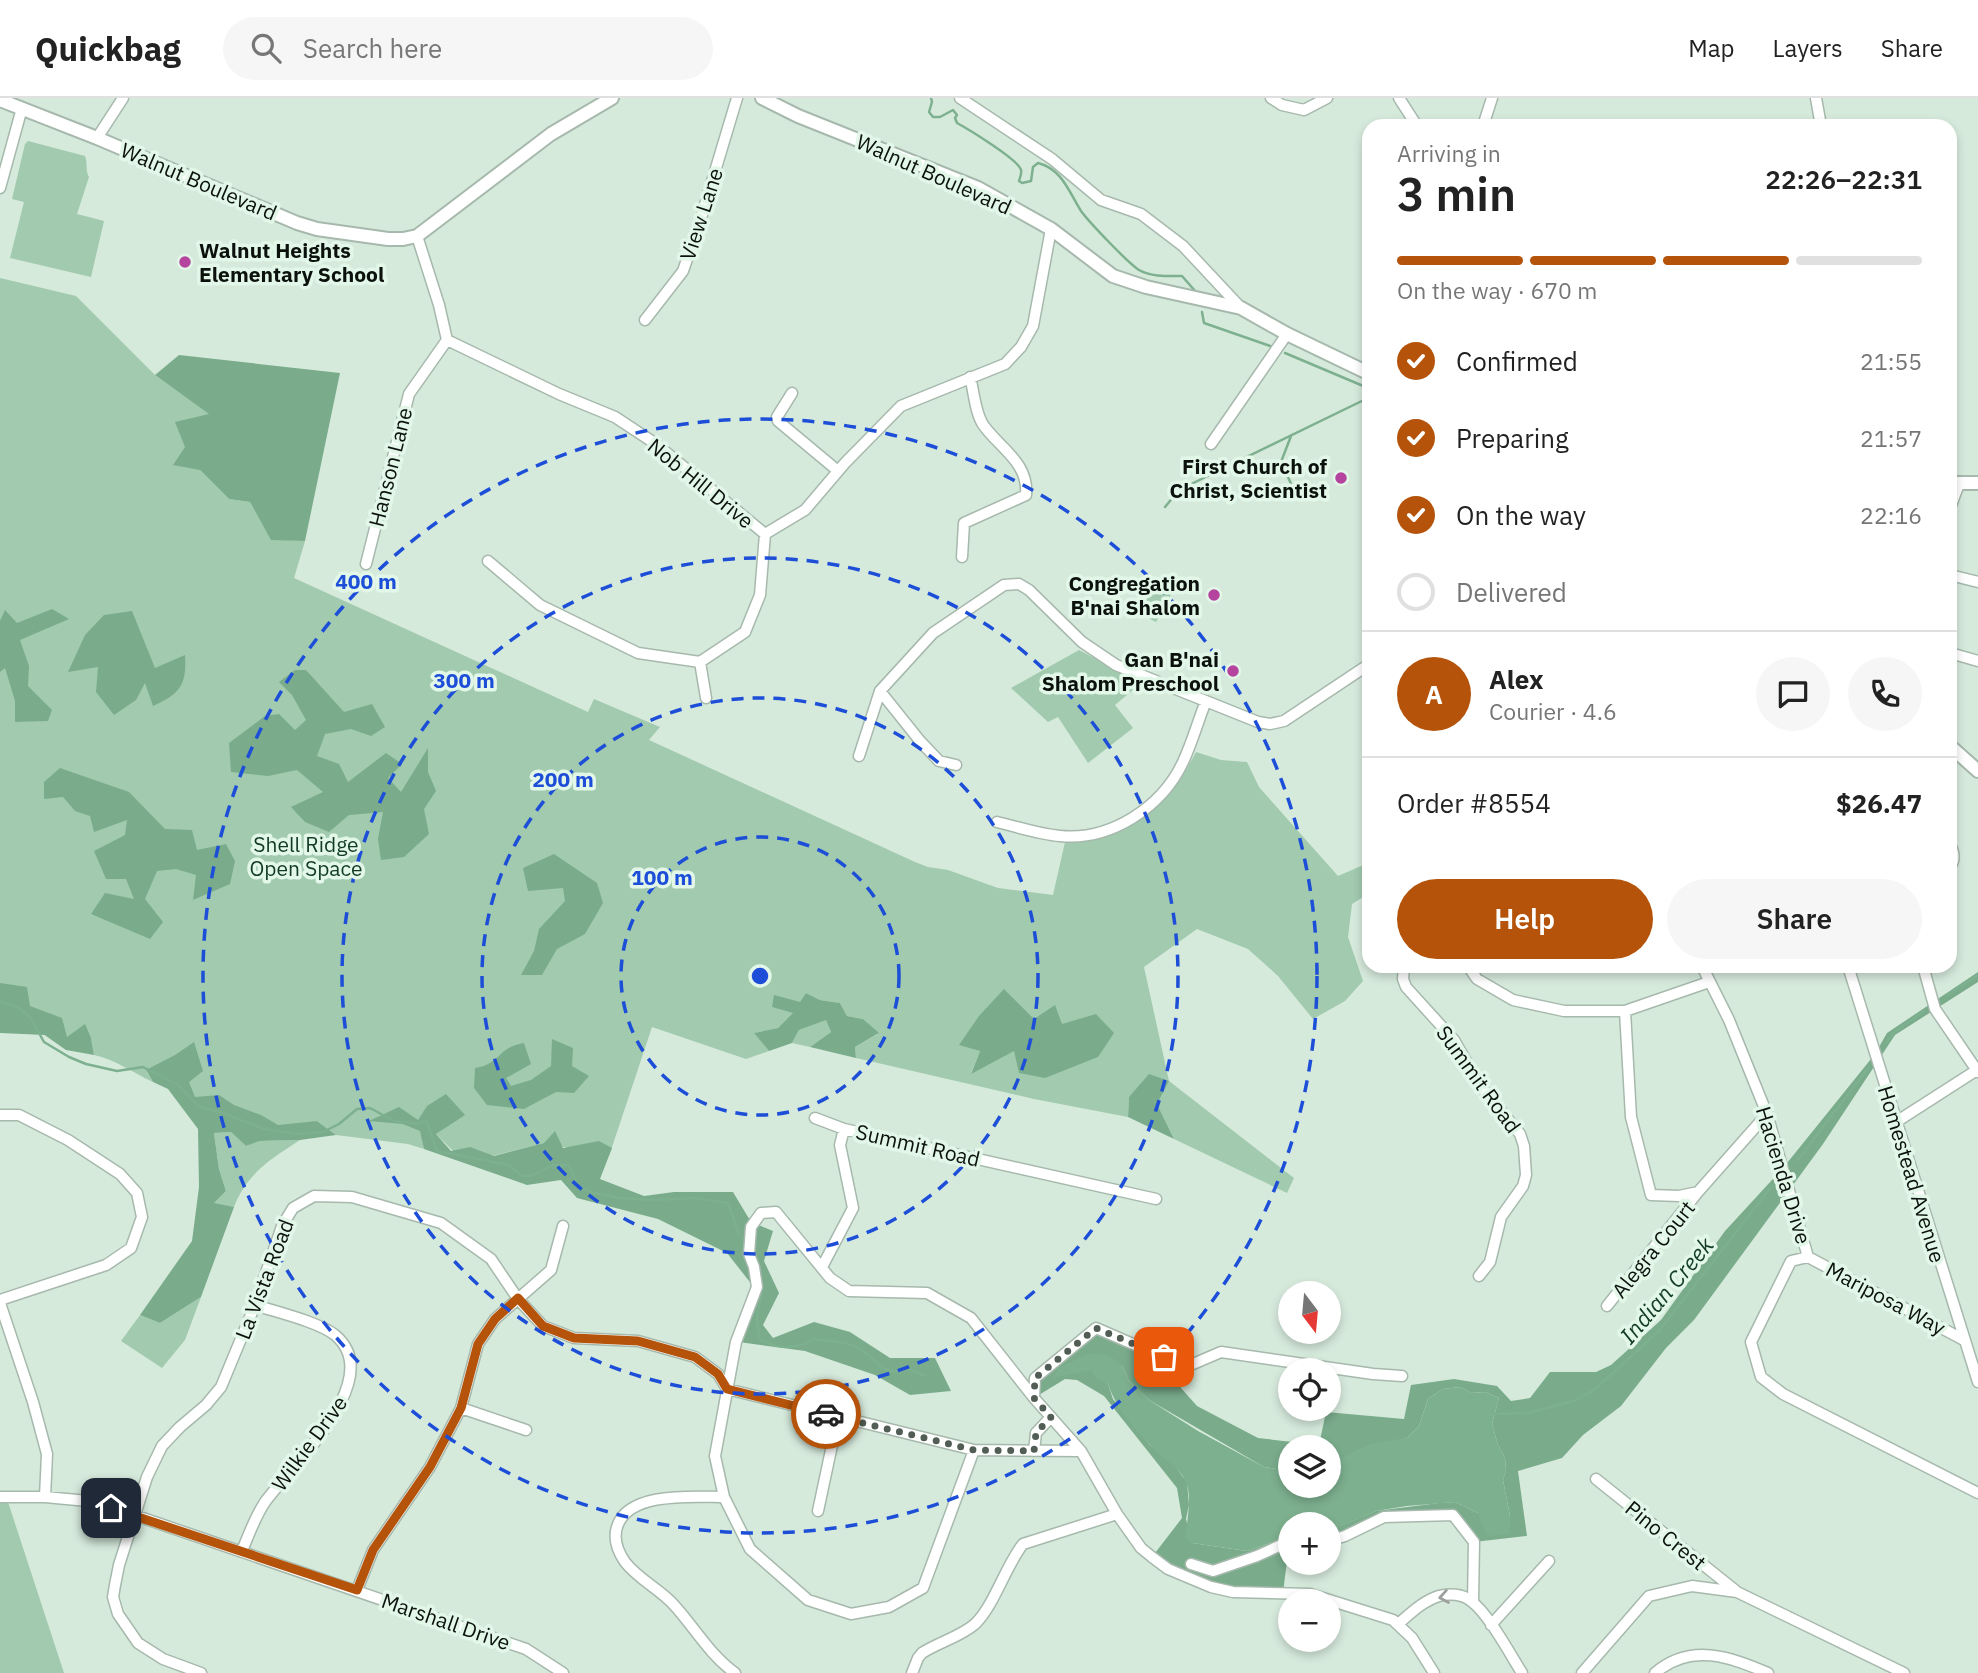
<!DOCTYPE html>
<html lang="en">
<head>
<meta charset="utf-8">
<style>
  :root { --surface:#fff; --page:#f6f6f6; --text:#222; --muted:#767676; --line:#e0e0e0; --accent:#b45309 }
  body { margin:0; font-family:"IBM Plex Sans",sans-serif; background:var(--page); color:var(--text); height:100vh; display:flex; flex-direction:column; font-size:26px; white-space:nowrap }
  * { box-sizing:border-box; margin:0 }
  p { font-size:23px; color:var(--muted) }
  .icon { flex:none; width:38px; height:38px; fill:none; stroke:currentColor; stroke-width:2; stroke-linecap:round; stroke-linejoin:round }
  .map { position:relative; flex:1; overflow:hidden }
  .panel { position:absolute; left:1362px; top:21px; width:595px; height:854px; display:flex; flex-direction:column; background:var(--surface); border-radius:21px; box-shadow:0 4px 10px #0003 }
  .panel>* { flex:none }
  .needle { width:46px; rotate:164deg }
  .fabs { position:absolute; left:1278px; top:1183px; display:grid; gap:14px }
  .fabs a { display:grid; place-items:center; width:63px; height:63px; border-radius:50%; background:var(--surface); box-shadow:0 4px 10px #0003; font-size:35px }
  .pin { position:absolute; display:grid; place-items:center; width:60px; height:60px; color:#fff; margin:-30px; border-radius:14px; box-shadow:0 4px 10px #0006 }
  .courier { position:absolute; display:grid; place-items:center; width:70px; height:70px; margin:-35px; border:5px solid #b45309; border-radius:50%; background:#fff; color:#222; box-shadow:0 2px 9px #0007 }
  .summary em { font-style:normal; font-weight:600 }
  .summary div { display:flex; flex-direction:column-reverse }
  .summary { display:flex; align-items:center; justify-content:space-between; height:119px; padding:0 35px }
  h1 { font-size:46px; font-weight:600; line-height:52px }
  .bar { display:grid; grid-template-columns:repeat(4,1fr); gap:10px 7px; align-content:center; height:84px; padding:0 35px }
  .bar i { height:9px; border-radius:5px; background:var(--line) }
  .bar .on { background:var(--accent) }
  .bar p { grid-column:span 4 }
  .line { display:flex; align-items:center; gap:18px; padding:0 35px; border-top:2px solid var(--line) }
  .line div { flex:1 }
  .round { display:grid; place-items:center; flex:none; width:74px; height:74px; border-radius:37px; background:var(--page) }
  ol { padding:0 35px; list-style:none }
  li { display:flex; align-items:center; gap:21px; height:77px }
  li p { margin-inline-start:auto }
  li .icon { padding:7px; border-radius:50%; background:var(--accent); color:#fff; stroke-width:4 }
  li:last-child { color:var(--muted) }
  li i { width:38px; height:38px; border:4px solid var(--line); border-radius:50% }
  .cta { display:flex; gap:14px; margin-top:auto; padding:14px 35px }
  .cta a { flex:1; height:80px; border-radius:42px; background:var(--accent); color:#fff; font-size:28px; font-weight:600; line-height:80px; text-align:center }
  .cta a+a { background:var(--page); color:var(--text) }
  header { display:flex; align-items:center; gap:42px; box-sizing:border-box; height:98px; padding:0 35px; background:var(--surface); border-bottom:2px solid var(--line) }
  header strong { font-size:33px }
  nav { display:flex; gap:38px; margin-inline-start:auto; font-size:24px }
  .search { width:490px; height:63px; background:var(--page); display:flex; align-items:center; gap:18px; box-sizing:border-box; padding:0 24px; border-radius:38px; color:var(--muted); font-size:26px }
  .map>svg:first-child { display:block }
  .green { fill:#a1caaf; fill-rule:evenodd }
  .forest { fill:#7aac8c }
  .water { fill:#7db08f }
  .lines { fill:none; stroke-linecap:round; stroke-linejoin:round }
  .stream { stroke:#7db08f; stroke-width:2.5 }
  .minor-casing { stroke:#a6b9ac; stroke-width:13 }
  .tertiary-casing { stroke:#a6b9ac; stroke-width:16 }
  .minor { stroke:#fff; stroke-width:10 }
  .tertiary { stroke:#fff; stroke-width:12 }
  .oneway { stroke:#9da09e }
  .done { stroke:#525e55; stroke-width:7; stroke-dasharray:0 12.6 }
  .route { stroke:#b45309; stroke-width:9 }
  .ring { fill:none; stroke:#1d4ed8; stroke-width:3.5; stroke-dasharray:12 9 }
  .poi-dot { fill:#b5449f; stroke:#e3f7e9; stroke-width:2.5 }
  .labels { text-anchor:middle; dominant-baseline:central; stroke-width:7; stroke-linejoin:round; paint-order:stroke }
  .street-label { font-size:21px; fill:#0b120d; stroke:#e3f7e9 }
  .poi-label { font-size:21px; font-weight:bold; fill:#0b120d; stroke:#e3f7e9; text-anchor:end }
  .park-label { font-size:21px; fill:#123b24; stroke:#e3f7e9 }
  .water-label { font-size:23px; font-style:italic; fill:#133c25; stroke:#e3f7e9 }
  .centre { fill:#1d4ed8; stroke:#e3f7e9; stroke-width:3.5 }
  .ring-label { font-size:21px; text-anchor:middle; font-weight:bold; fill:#1d4ed8; stroke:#e3f7e9; stroke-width:7; stroke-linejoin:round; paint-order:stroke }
</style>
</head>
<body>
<header>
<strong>Quickbag</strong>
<div class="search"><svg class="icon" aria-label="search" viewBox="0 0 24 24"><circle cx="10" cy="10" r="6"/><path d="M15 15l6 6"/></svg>Search here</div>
<nav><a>Map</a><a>Layers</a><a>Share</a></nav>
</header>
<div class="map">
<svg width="1978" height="1575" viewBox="0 0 1978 1575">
  <rect width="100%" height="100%" fill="#d6eadc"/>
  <path class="green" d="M28 43 85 58C88 66 85 72 89 79L77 116 104 123 91 179 10 160 24 104 12 101 25 46Z
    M0 180 76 198 155 277 210 316 200 372 229 401 250 404 271 441 305 443 294 480 588 614 594 601 660 629 649 642 915 764 928 769 948 772 998 790 1053 797 1065 744C1133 737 1164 714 1196 654L1221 662 1247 664 1259 689 1338 778 1368 765V796L1352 806 1348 839 1363 883 1345 903 1313 921 1278 878 1248 851 1197 831 1144 869 1169 983 1294 1080 1287 1095 1174 1041 1157 1006 1168 983 1129 999 1128 1019 1034 1001 856 960 855 949 878 936 863 921 847 918 840 905 820 902 806 895 794 915 778 930 755 935 769 953 746 961 652 929 609 1058 544 1045 465 1065 436 1036 446 1029 438 1014 421 1033 424 1051 408 1046 336 1037 317 1023 260 1043 300 1042C271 1061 247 1075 234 1109L213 1106 226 1093 219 1071 214 1035 231 1034 246 1048 258 1043 146 973 153 984C133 975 115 961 94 957L91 940 66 952 0 906ZM1034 921 1062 926 971 975 980 953Z
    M1157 482 1174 491 1156 524 1138 515Z
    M1079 552 1141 585 1115 607 1133 630 1088 665 1058 619 1048 624 1011 590Z
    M826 921 831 934 810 949 792 945 799 932Z
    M201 1199 185 1242 162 1270 121 1243 140 1217 160 1225Z
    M0 1403 8 1404 64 1575H0Z"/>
  <path class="forest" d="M179 257 340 275 305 443 271 442 250 404 229 401 200 372 173 367 185 349 175 324 209 316 155 277Z
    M52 511 69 521 20 542 29 568 28 588 52 612 48 623 15 624V603L5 570 0 574V523L5 512 17 525Z
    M132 513 155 570 185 557C187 587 180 596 153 608L145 585 136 602 114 617 96 594 98 569 68 574 85 537 104 517Z
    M295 572H306L344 614 372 606 385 629 371 638 351 631 325 636 317 658 339 666 348 684 386 655 402 666 388 680 401 694 428 650V674L436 693 424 711 429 736 404 759 381 762 378 741 383 714 349 717 329 734 305 724 291 709 323 694 297 672 268 678 231 674 229 645 265 618 279 616 295 632 306 622 292 597 279 584Z
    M60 670 129 694 165 731 192 732 197 752 226 746 235 763 230 786 193 802 196 777 176 771 157 773 145 801 163 824 150 841 91 816 105 795 134 801 126 781H106L94 753 125 737 127 722 94 734 90 718 75 713 63 699 44 701V684Z
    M554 756 597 785 603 805 585 836 557 851 542 877H521L534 853 539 831 565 803 563 790 528 793 523 770Z
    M1978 874V884L1895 937 1823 1046 1694 1222 1666 1250 1621 1308 1583 1337 1562 1360 1518 1373 1527 1438 1474 1444 1453 1417 1384 1419 1328 1443V1433L1376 1413 1439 1405 1455 1404 1478 1415 1510 1418 1503 1382 1506 1372 1505 1360 1498 1347 1492 1326 1499 1300 1485 1294 1471 1295 1460 1289 1443 1291 1428 1301 1419 1328 1408 1339 1328 1366V1349H1290L1289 1373 1264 1369 1149 1302 1129 1283 1122 1268 1091 1271 1108 1286 1113 1301 1149 1346 1175 1368 1187 1384 1189 1407 1186 1421 1192 1445 1247 1453 1290 1438 1283 1495 1233 1494 1152 1459 1182 1420 1177 1390 1104 1298 1077 1282 1065 1281 1034 1300 1035 1280 1096 1230 1186 1269 1181 1290 1197 1308 1258 1340 1319 1347 1326 1314 1404 1321 1411 1287 1454 1281 1497 1288 1511 1303 1530 1300 1550 1274H1596L1611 1267 1661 1222 1725 1133 1783 1070 1875 956 1887 935Z
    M0 885 27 889 30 908 62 920 67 939 85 926 91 940 94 957 66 952 45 937 0 935Z
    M1004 891 1034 921 1055 907 1062 926 1096 916 1114 935 1098 959 1045 980 1019 975 1014 953 971 976 980 953 959 947 979 918Z
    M806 895 820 902 840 905 847 918 863 921 879 935 855 949 856 960 810 949 831 934 826 922 799 932 792 945 769 953 754 935 778 930 793 915 772 909 774 897 800 904Z
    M552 941 573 950 572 968 589 978 574 995 556 994 524 1011 487 1007 474 990 475 970C502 966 497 949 524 945L531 966 506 980 511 988 531 982 551 968Z
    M194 944 203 973 189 984 195 999 219 997 234 1007 261 1017 278 1027 317 1023 336 1037 300 1042 259 1043 246 1048 231 1034 214 1035 219 1071 226 1093 214 1105 234 1109 201 1199 160 1225 140 1217 192 1143 199 1089 198 1031 168 991 153 984 146 972 175 957Z
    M1149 976 1169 983 1157 1006 1174 1041 1128 1019 1129 999Z
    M446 996 465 1017 436 1036 451 1053 470 1049 494 1058 544 1045 555 1033 563 1050 599 1043 612 1050 600 1081 644 1098 674 1094H733L751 1124 773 1133 764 1163 779 1195 763 1227 773 1240 814 1224 850 1234 890 1260H935L951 1293 910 1297 875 1277 805 1253 739 1244 753 1188 727 1155 658 1121 577 1100 561 1082 527 1087 424 1051 420 1033 403 1026 369 1023 399 1009 418 1022 427 1008Z"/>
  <path class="water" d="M1089 1255 1109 1257 1122 1268 1129 1283 1149 1302 1198 1333 1264 1369 1290 1373V1388H1328V1366L1368 1347 1408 1339 1419 1328 1428 1301 1443 1291 1460 1289 1471 1295 1485 1294 1499 1300 1492 1326 1498 1347 1505 1360 1506 1372 1503 1382 1510 1418V1436L1487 1438 1478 1415 1455 1404 1407 1408 1376 1413 1329 1433 1328 1426H1290V1438L1247 1453 1192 1445 1186 1441C1186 1424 1192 1403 1187 1387 1183 1372 1168 1365 1158 1355 1139 1336 1116 1311 1108 1286L1096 1281 1091 1272 1053 1280 1058 1271Z"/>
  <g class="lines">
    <path class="stream" d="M931 0 932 4 929 14 933 19H940L953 12 957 17 955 20 957 25C968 31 1019 62 1021 72 1022 75 1020 80 1019 83L1022 85 1031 83 1033 69 1038 65C1062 71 1069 94 1081 113 1089 124 1128 165 1139 172 1151 179 1169 178 1182 178L1196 194
      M1202 214 1204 225 1273 249
      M1285 255 1368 290
      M1291 338 1281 364 1293 390
      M1165 409 1179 392 1368 300
      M1947 897 1978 877
      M0 904 17 909 30 919 44 944 69 959 86 966 117 973 143 969 178 987 198 1008 223 1015 264 1031 296 1036 323 1034 339 1026 357 1011 370 1010 394 1023 418 1026 426 1022 437 1053 509 1067 522 1078H531L553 1067H569L577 1087 594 1095 620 1100 654 1102 696 1100 728 1105 739 1136
      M1886 945 1893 935 1924 913
      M1797 1063 1869 969
      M762 1192 757 1220 759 1241C776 1251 797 1252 814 1241 826 1243 841 1243 852 1247 876 1255 878 1281 909 1271L925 1278
      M1494 1316 1527 1315 1574 1303 1594 1292 1659 1233 1772 1088"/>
    <defs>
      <path id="minor" d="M960 0 1052 61 1101 102 1141 116 1183 148 1241 210
        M1271 0 1282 7 1304 12 1327 0
        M1399 0 1417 28
        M1816 0 1821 28
        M1483 28 1492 0
        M97 40 123 0
        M0 90 22 10
        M417 138 439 207 447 242 559 296 615 319 656 346 765 436 805 412 845 365 901 308 1005 266 1021 249 1033 228 1051 131
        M645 222 683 173 701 120 737 0
        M792 295 777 319 778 323 838 373
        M1211 346 1287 236
        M1950 410 1959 386
        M962 459 964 425 1026 397C1029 365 1000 350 984 328 975 316 974 293 970 279
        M488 463 540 507 638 555 700 564 745 534 760 497 765 436
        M366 466 409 296 447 242
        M1950 477 1978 484
        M1950 555 1978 563
        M700 564 706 600
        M880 593 920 643 939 663 956 667
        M859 658 880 593 933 535 1004 487 1019 486 1029 492 1082 544 1116 567 1258 624 1270 626 1284 623 1368 567
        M997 724C1017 729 1039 736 1060 738 1111 743 1162 709 1183 664 1192 645 1198 623 1206 603
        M1950 747C1954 754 1956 761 1950 769
        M1404 868 1403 881 1406 889 1454 942 1479 986 1520 1036 1524 1048 1526 1077 1523 1088 1501 1119 1490 1164 1479 1178
        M1468 868 1477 881 1513 902 1564 913H1625L1709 884
        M1702 868 1729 922 1767 1016 1808 1159 1791 1163 1751 1244 1761 1279 1783 1296 1978 1395
        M1848 868 1978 1284
        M1923 868 1935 911 1978 974
        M1625 913 1631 1019 1651 1097 1679 1098 1698 1094
        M0 1017H19L68 1042 120 1076 137 1095 142 1119 131 1150 106 1167 0 1202
        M815 1020 844 1031 1156 1101
        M1896 1024 1977 972
        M1808 1159 1964 1242
        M822 1169 853 1110 840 1047 844 1031
        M0 1205 33 1304 47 1356 45 1399
        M1607 1208 1698 1094 1767 1016
        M1034 1300 1035 1280 1096 1230 1186 1269 1221 1254 1373 1276 1402 1278
        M461 1310 526 1332
        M974 1352 923 1490 889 1509 851 1516 808 1502 750 1451 724 1399 715 1358 736 1244 757 1189 754 1169 749 1156 751 1129 761 1115 776 1114 830 1180 849 1193 927 1195 971 1220 1034 1300 1081 1353 1117 1416 1141 1450 1152 1459 1168 1471 1211 1489 1233 1494 1310 1496 1393 1522 1412 1540 1434 1575
        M1034 1353 1036 1335 1051 1319
        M1596 1381 1736 1493
        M0 1399H45L88 1403 134 1417 526 1551 563 1575
        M724 1399C694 1399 628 1393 617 1429 613 1442 618 1454 625 1464 639 1482 660 1491 674 1507 695 1530 709 1556 735 1575
        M818 1413 838 1319
        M1328 1443 1345 1438 1384 1419 1453 1417 1474 1444 1473 1503
        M242 1453C249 1436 255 1419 265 1404 291 1368 388 1281 335 1237 319 1224 276 1214 255 1207
        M1191 1466 1213 1473 1257 1458 1290 1443
        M357 1492 373 1452 430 1369 461 1310 478 1246 495 1221 551 1172 563 1128
        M1398 1526C1411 1515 1423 1503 1439 1498 1449 1495 1463 1496 1471 1503 1488 1515 1510 1556 1522 1575
        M1491 1527 1549 1463
        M201 1575 163 1561 138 1545 118 1516 113 1499 115 1487 119 1467 147 1379 162 1348 180 1329 206 1307 221 1289 255 1207 282 1128 293 1110 314 1098 352 1099 441 1125 491 1161 518 1201 543 1228 574 1240 638 1243 695 1259 718 1276 727 1291 974 1352 1081 1353
        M912 1575 918 1560 922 1555C939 1544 960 1539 975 1526 994 1508 1005 1469 1023 1446L1117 1416
        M1582 1575 1649 1498 1692 1488 1737 1494 1904 1575
        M1655 1575C1691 1544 1730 1559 1768 1575"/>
      <path id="tertiary" d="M762 0 798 18 978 90 1051 131 1113 178 1146 189 1241 210 1287 236 1368 275
        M0 2 97 40 297 125 317 131 388 141H403L417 138 551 36 612 0
        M1950 385H1978
        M1950 648 1978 673"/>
    </defs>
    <use href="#minor" class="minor-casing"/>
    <use href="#tertiary" class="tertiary-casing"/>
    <use href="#minor" class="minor"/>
    <use href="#tertiary" class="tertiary"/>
  </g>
  <defs><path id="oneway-chevron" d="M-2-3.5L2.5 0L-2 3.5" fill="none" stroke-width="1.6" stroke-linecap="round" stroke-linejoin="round" transform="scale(1.75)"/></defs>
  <use class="oneway" href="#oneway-chevron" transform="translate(1444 1499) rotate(170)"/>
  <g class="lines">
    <path class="done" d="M826 1316 974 1352 1034 1353 1036 1335 1051 1319 1034 1300 1035 1280 1096 1230 1164 1259"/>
    <path class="route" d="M111 1410 357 1492 373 1452 430 1369 461 1310 478 1246 495 1221 518 1200 543 1228 574 1240 638 1243 695 1259 718 1276 727 1291 826 1316"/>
  </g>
  <g class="ring">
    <circle cx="760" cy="878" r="139"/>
    <circle cx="760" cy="878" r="278"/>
    <circle cx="760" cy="878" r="418"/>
    <circle cx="760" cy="878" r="557"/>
  </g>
  <g class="poi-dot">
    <circle cx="185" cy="164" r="7"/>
    <circle cx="1341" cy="380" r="7"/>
    <circle cx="1214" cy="497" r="7"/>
    <circle cx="1233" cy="573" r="7"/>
  </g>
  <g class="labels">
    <g class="street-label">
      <text transform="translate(934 76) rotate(24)">Walnut Boulevard</text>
      <text transform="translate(199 83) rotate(23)">Walnut Boulevard</text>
      <text transform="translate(701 116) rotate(-72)">View Lane</text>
      <text transform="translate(390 369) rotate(-76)">Hanson Lane</text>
      <text transform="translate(701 385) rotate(39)">Nob Hill Drive</text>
      <text transform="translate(1479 981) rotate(54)">Summit Road</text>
      <text transform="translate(918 1047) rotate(13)">Summit Road</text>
      <text transform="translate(1912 1076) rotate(73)">Homestead Avenue</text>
      <text transform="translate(1784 1077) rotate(73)">Hacienda Drive</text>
      <text transform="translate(1653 1151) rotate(-51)">Alegra Court</text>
      <text transform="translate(264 1181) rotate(-69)">La Vista Road</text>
      <text transform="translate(1886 1200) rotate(28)">Mariposa Way</text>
      <text transform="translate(309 1345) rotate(-54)">Wilkie Drive</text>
      <text transform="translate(1666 1437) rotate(39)">Pino Crest</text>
      <text transform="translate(446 1523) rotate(19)">Marshall Drive</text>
    </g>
    <g class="poi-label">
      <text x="199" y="152" text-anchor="start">Walnut Heights<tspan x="199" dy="24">Elementary School</tspan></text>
      <text x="1327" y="368">First Church of<tspan x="1327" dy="24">Christ, Scientist</tspan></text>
      <text x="1200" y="485">Congregation<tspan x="1200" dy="24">B'nai Shalom</tspan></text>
      <text x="1219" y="561">Gan B'nai<tspan x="1219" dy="24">Shalom Preschool</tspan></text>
    </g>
    <g class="park-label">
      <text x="306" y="746">Shell Ridge<tspan x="306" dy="24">Open Space</tspan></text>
    </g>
    <g class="water-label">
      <text transform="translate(1666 1192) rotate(-50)">Indian Creek</text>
    </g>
  </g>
  <circle cx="760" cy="878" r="10" class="centre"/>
  <g class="ring-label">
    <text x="366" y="491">400 m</text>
    <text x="464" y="590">300 m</text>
    <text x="563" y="689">200 m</text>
    <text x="662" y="787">100 m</text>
  </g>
</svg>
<div class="fabs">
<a><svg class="needle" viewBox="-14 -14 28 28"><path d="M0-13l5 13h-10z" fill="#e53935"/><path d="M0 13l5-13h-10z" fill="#767676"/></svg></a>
<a><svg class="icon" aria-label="locate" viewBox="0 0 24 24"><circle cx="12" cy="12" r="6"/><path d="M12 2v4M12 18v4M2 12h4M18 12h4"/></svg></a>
<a><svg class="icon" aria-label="layers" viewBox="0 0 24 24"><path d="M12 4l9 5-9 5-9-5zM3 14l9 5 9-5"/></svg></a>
<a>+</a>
<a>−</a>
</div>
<div class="pin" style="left:1164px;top:1259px;background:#ea580c"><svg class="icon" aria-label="bag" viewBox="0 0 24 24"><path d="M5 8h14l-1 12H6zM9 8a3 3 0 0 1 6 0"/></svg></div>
<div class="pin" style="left:111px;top:1410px;background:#1f2937"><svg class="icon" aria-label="home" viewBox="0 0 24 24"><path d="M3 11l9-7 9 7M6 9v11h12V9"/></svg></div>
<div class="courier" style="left:826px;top:1316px"><svg class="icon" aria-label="car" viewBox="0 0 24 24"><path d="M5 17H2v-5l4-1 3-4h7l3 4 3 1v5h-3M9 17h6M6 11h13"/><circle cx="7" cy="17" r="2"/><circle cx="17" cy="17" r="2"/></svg></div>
<section class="panel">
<div class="summary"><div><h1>3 min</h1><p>Arriving in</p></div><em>22:26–22:31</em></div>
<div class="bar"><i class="on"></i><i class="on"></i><i class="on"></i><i></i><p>On the way · 670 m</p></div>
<ol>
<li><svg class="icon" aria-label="check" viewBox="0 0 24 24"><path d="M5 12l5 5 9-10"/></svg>Confirmed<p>21:55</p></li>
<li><svg class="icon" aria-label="check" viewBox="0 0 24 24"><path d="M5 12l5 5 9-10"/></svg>Preparing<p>21:57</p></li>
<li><svg class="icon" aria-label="check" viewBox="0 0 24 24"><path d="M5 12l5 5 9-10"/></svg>On the way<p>22:16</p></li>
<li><i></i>Delivered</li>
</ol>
<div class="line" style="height:126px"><b class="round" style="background:var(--accent);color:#fff">A</b><div><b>Alex</b><p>Courier · 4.6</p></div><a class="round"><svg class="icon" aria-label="chat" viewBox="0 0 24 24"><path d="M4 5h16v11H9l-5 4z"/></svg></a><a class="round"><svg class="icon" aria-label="phone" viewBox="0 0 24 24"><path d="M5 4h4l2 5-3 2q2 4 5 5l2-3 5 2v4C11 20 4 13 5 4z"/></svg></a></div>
<div class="line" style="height:91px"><div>Order #8554</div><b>$26.47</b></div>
<div class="cta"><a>Help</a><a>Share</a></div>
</section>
</div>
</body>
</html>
